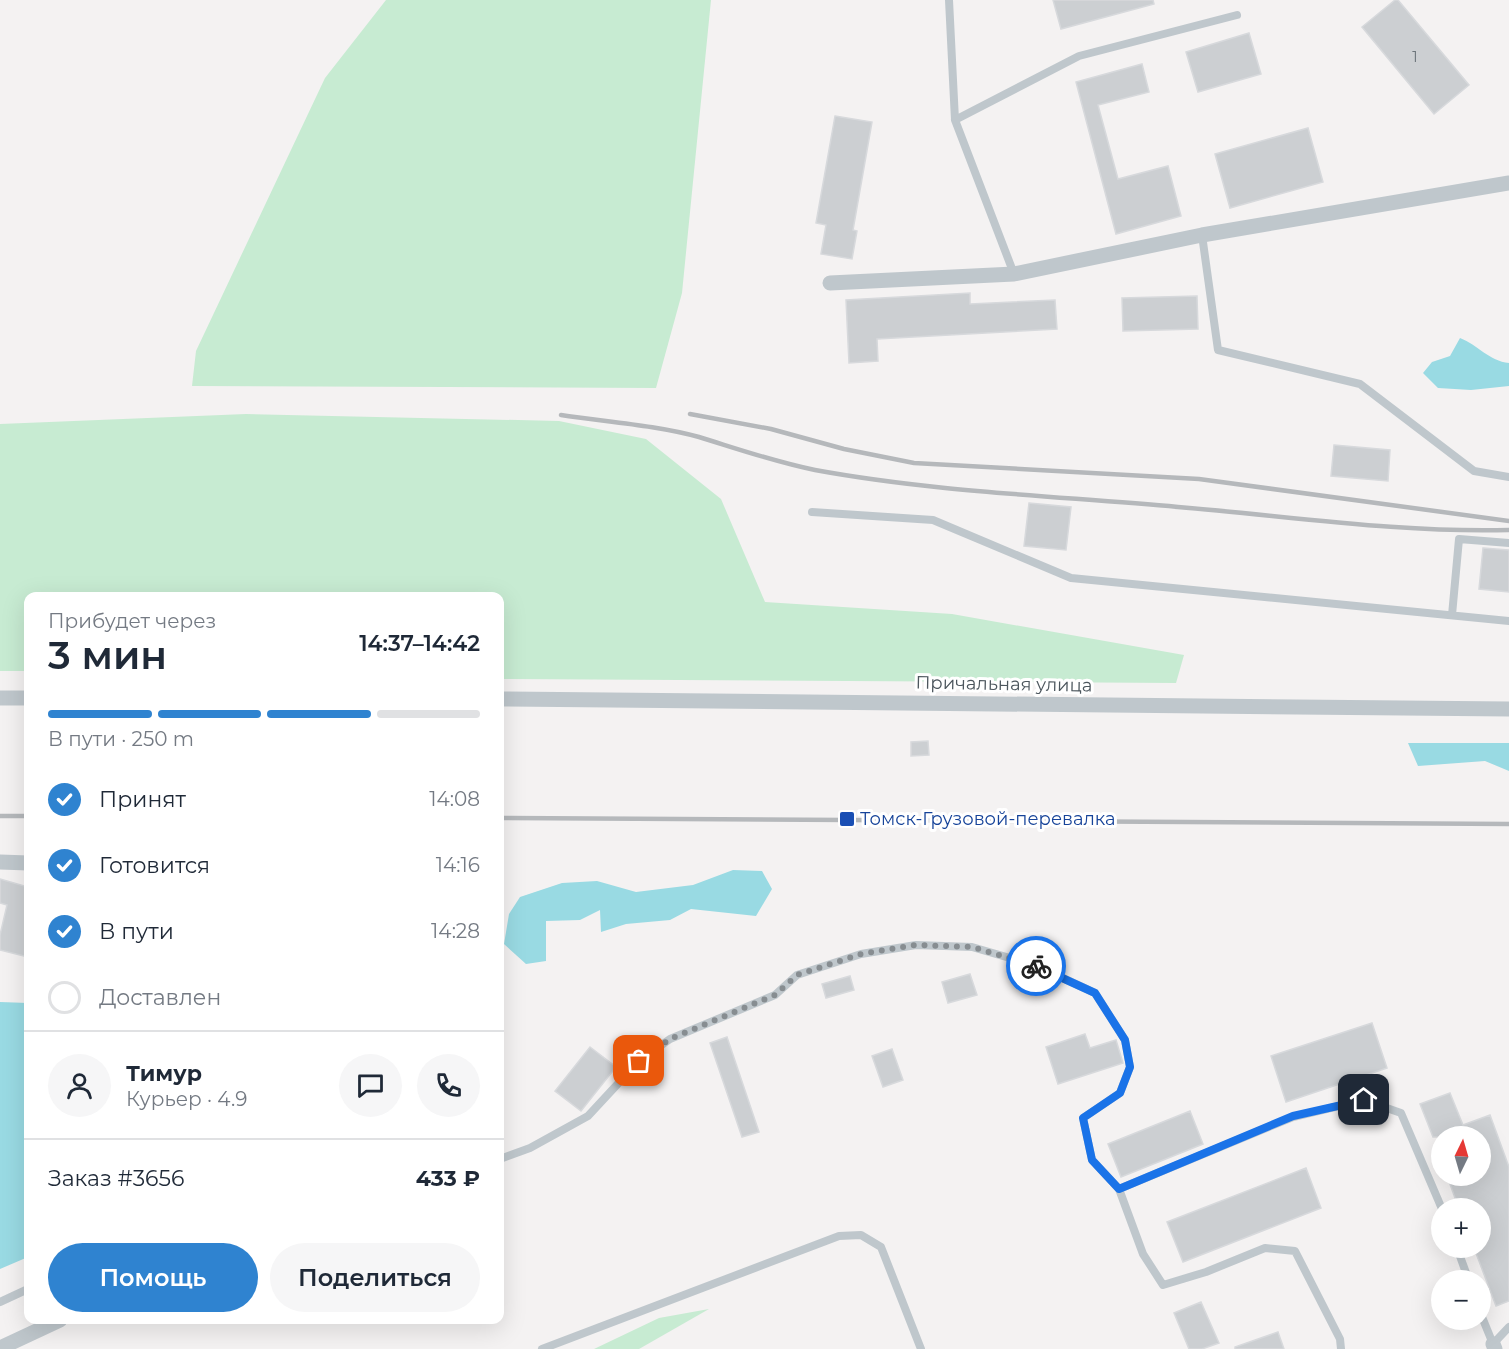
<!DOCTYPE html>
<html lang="ru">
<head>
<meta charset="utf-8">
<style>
  :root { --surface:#fff; --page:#f6f6f7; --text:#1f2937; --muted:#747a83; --line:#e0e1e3; --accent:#2f83d0 }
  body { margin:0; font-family:Montserrat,sans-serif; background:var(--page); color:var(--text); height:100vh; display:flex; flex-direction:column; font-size:22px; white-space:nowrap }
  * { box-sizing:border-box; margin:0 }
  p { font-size:20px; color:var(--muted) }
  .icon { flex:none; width:33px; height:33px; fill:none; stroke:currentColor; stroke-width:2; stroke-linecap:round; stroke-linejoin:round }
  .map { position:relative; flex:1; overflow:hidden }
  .side { position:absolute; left:24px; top:592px; width:480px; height:732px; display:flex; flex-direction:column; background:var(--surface); border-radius:12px; box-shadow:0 6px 24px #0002 }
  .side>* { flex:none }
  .needle { width:39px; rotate:5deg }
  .tools { position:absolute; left:1431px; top:1126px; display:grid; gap:12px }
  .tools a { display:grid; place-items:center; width:60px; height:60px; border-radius:50%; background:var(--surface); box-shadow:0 6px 24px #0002; font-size:30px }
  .pin { position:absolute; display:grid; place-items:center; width:51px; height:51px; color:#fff; margin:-26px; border-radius:12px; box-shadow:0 3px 9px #0006 }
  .courier { position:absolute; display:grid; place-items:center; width:60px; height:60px; margin:-30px; border:4px solid #1a73e8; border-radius:50%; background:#fff; color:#222; box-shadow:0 2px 8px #0007 }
  .headline em { font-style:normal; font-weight:600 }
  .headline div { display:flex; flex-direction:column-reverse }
  .headline { display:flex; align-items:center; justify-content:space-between; height:102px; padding:0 24px }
  h1 { font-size:39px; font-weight:600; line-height:45px }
  .bar { display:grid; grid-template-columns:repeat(4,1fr); gap:9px 6px; align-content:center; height:72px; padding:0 24px }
  .bar i { height:8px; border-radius:4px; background:var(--line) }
  .bar .active { background:var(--accent) }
  .bar p { grid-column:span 4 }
  .line { display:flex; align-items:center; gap:15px; padding:0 24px; border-top:2px solid var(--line) }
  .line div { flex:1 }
  .round { display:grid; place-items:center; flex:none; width:63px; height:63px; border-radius:32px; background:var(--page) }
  ol { padding:0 24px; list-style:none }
  li { display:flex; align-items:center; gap:18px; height:66px }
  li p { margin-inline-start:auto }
  li .icon { padding:6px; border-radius:50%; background:var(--accent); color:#fff; stroke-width:4 }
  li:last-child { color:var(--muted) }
  li i { width:33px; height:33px; border:3px solid var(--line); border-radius:50% }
  .cta { display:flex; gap:12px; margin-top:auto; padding:12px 24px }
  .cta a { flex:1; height:69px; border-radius:36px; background:var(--accent); color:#fff; font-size:24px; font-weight:600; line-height:69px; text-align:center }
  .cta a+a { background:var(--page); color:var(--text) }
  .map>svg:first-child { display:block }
  .green { fill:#c7ebd2 }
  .water { fill:#99dae3 }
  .building { fill:#cccfd2; stroke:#d7d9dc; stroke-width:1.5 }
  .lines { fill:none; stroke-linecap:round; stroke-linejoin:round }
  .service { stroke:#bfc7cc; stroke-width:8 }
  .minor { stroke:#bfc7cc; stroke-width:15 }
  .rail { stroke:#b5b8bb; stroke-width:4.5 }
  .done { stroke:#878d91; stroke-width:6; stroke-dasharray:0 10.8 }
  .route { stroke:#1a73e8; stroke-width:8 }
  .transit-dot { fill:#1a4fb4; stroke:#fff; stroke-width:2 }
  .labels { text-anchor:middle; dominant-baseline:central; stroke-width:6; stroke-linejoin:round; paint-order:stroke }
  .number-label { font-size:15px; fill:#6c747a }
  .street-label { font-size:18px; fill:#4c565d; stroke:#fff }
  .transit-label { font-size:18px; fill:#164399; stroke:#fff; text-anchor:start }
</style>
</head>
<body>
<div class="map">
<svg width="1509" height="1349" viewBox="0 0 1509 1349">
  <rect width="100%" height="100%" fill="#f4f2f2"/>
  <path class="green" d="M386 0H711L682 293 656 388 192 386 196 351 325 78Z
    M246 414 559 421 646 439 721 499 765 602 952 614 1184 655 1176 683 500 679V597H28V671H0V424Z
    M709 1309 639 1349H594L659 1318Z"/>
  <path class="water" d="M1460 338C1478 345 1489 361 1509 363V386L1471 390 1438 388 1423 373 1432 362 1450 356Z
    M1408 743H1509V771L1485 761 1418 766Z
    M733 870 762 871 772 889 756 916 691 909 670 920 626 924 601 932 600 910 580 920 546 921V961L526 964 504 944 509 914 520 897 562 883 597 881 636 892 693 885Z
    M0 1002 28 1003V1257L0 1269Z"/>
  <path class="building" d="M1053 0H1153L1154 4 1061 29Z
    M1395 0H1398L1469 85 1434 114 1362 27Z
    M1249 33 1261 74 1198 92 1186 52Z
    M1142 64 1149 92 1098 105 1118 179 1168 166 1181 216 1116 234 1076 82Z
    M835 116 872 122 853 230 857 231 852 259 821 254 826 225 816 223Z
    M1308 128 1323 182 1230 208 1215 154Z
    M970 293V304L1055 300 1057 329 877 339 878 361 849 363 846 300Z
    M1197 296 1198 329 1123 331 1122 298Z
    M1334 445 1390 450 1388 481 1331 476Z
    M1029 503 1071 507 1066 550 1024 546Z
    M1483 548 1509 550V592L1479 589Z
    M928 741 929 755 911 756V742Z
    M0 879 28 887V957L0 950V935L7 905 0 903Z
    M970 974 977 995 948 1003 942 982Z
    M850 976 854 990 826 998 822 984Z
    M1372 1023 1387 1068 1286 1102 1271 1056Z
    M1085 1034 1090 1048 1116 1040 1123 1063 1058 1084 1046 1047Z
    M727 1037 759 1132 742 1137 710 1043Z
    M590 1047 616 1067 581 1111 555 1091Z
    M892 1049 903 1080 883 1087 872 1056Z
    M1450 1093 1463 1125 1490 1115 1509 1167V1301L1496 1306 1474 1248H1480V1209H1459L1447 1176H1480V1137H1433L1420 1104Z
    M1190 1111 1203 1144 1121 1177 1108 1144Z
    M1306 1168 1321 1208 1183 1262 1167 1222Z
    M1201 1302 1219 1343 1202 1349H1189L1174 1313Z
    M1278 1332 1284 1349H1235V1347Z"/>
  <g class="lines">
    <path class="service" d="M949 0 955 120 1014 274
      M955 120 1079 56 1237 15
      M1202 235 1218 350 1360 384 1474 471 1509 477
      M812 512 933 520 1071 578 1509 621
      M1452 615 1459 539 1509 543
      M500 1159 530 1148 588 1116 639 1061 670 1039 775 995 797 975 861 954 916 945 972 947 1037 966 1095 993 1125 1040 1130 1067 1120 1093 1083 1118 1092 1160 1119 1189 1293 1117 1364 1100 1401 1113 1442 1209
      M1119 1189 1143 1254 1163 1285 1206 1272 1265 1248 1295 1251 1340 1339 1341 1349
      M1457 1248 1469 1281
      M0 1302 28 1289
      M1480 1312 1493 1344 1509 1327
      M542 1349 839 1236 861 1235 881 1247 921 1349"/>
    <path class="minor" d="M830 283 1014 274 1202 235 1509 183
      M0 698H28
      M500 699 1509 709
      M0 862 28 863
      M1493 1344 1495 1349
      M0 1348 60 1320"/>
    <path class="rail" d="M690 414 771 429 844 449 914 463 1199 479 1509 521
      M561 415C607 422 655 425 699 437 738 449 775 462 815 470 935 492 1057 496 1178 507 1288 516 1399 533 1509 530
      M0 816H28
      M500 818 1509 824"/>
  </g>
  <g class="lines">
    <path class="done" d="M639 1061 670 1039 775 995 797 975 861 954 916 945 972 947 1036 966"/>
    <path class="route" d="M1036 966 1095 993 1125 1040 1130 1067 1120 1093 1083 1118 1092 1160 1119 1189 1293 1116 1364 1100"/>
  </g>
  <rect class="transit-dot" x="839" y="811" width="16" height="16" rx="3"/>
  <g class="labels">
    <g class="number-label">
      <text x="1415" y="56">1</text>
    </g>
    <g class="street-label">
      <text transform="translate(1004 684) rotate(1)">Причальная улица</text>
    </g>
    <g class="transit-label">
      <text x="860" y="819">Томск-Грузовой-перевалка</text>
    </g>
  </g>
</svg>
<div class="tools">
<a><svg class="needle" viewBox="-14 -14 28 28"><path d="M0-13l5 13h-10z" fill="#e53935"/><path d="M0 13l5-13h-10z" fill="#747a83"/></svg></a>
<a>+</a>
<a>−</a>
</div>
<div class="pin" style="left:639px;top:1061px;background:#ea580c"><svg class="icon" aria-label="bag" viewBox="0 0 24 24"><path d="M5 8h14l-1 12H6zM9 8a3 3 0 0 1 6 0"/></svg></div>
<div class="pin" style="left:1364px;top:1100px;background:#1f2937"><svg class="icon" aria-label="home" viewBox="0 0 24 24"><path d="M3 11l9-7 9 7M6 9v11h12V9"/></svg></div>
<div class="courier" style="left:1036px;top:966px"><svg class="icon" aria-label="bike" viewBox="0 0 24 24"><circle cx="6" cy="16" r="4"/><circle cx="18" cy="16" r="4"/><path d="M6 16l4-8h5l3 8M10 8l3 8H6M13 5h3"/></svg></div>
<section class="side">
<div class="headline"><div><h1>3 мин</h1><p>Прибудет через</p></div><em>14:37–14:42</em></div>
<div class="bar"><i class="active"></i><i class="active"></i><i class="active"></i><i></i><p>В пути · 250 m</p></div>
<ol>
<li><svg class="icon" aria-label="check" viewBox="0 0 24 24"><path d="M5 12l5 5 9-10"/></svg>Принят<p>14:08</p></li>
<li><svg class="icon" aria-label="check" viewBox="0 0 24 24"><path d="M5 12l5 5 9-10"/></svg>Готовится<p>14:16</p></li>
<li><svg class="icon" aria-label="check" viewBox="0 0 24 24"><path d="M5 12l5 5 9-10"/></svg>В пути<p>14:28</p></li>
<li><i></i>Доставлен</li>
</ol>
<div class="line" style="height:108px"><a class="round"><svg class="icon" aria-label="person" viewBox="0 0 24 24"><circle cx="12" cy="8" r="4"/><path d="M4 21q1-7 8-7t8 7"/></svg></a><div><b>Тимур</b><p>Курьер · 4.9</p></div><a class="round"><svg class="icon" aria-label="chat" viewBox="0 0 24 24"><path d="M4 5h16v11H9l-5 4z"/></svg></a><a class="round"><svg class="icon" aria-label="phone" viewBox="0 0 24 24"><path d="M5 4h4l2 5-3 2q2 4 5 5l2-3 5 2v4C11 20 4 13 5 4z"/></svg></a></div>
<div class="line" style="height:78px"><div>Заказ #3656</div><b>433 ₽</b></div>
<div class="cta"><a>Помощь</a><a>Поделиться</a></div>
</section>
</div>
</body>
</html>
